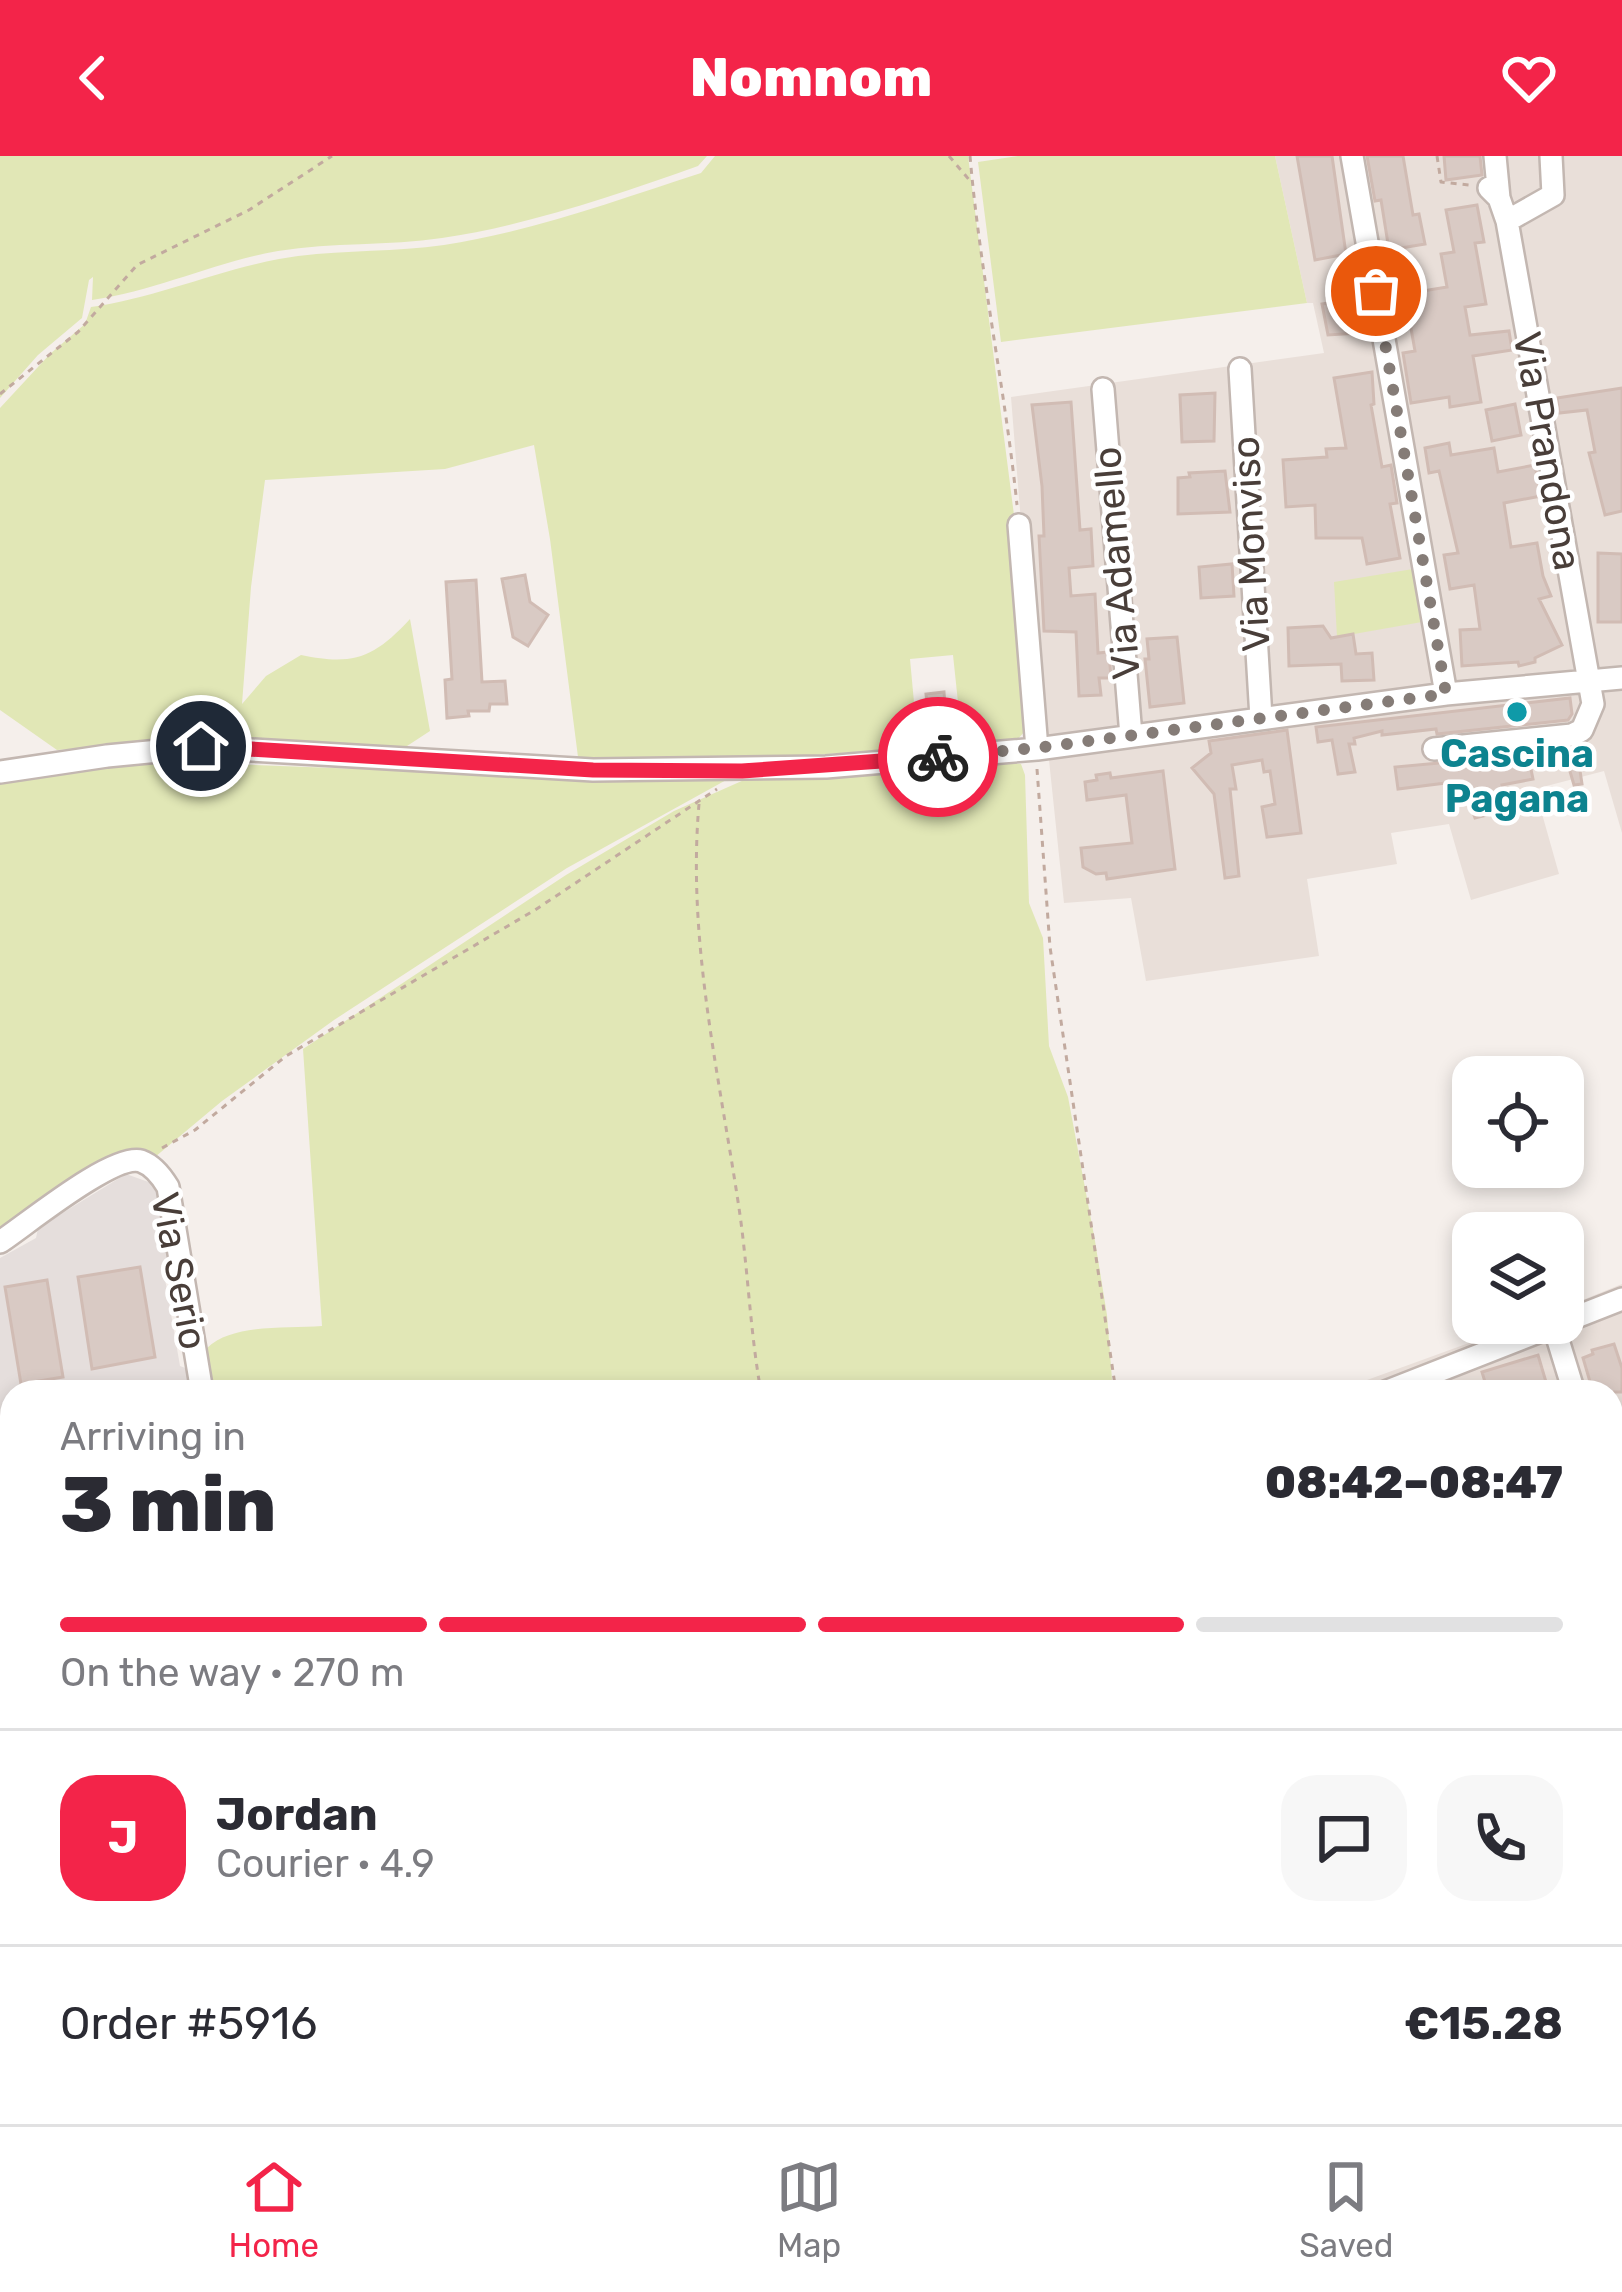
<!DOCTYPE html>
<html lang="en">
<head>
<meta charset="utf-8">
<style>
  :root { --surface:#fff; --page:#f7f7f7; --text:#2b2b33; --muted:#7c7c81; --line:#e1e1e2; --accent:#f32449 }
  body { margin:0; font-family:Rubik,sans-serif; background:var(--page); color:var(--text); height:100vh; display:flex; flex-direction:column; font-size:45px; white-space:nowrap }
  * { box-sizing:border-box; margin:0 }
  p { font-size:39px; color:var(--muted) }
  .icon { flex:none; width:66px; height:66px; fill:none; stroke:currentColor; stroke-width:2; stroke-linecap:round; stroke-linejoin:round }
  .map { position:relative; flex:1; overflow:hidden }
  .panel { position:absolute; left:0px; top:1224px; width:1623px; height:744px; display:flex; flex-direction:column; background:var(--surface); border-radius:36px 36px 0 0; box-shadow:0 6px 18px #0003 }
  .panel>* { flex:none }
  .tools { position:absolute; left:1452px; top:900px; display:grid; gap:24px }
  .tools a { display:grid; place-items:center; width:132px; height:132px; border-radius:24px; background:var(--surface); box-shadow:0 6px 18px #0003; font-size:60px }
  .pin { position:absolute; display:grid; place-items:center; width:102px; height:102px; color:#fff; margin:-51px; border:6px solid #fff; border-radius:50%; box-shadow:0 3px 12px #0007 }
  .courier { position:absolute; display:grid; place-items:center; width:120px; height:120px; margin:-60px; border:9px solid #f32449; border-radius:50%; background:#fff; color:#222; box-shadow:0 3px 15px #0007 }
  .summary em { font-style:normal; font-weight:800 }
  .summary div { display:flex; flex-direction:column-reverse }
  .summary { display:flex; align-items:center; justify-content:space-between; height:204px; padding:0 60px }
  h1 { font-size:78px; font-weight:800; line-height:90px }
  .bar { display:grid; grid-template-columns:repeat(4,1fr); gap:18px 12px; align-content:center; height:144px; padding:0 60px }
  .bar i { height:15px; border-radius:9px; background:var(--line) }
  .bar .active { background:var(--accent) }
  .bar p { grid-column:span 4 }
  .line { display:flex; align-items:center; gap:30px; padding:0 60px; border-top:3px solid var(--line) }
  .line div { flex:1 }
  .round { display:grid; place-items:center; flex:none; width:126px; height:126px; border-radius:36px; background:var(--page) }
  header { display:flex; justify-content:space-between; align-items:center; height:156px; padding:0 60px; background:var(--accent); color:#fff; font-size:54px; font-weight:800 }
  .dock { display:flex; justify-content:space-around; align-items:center; height:168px; border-top:3px solid var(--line); background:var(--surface); font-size:33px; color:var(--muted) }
  .dock a { display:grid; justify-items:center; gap:6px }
  .dock .active { color:var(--accent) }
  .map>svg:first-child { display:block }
  .residential { fill:#e9dfd9 }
  .industrial { fill:#e5dedc }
  .green { fill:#e1e7b6 }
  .building { fill:#d9cac4; stroke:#d1bcb4; stroke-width:3 }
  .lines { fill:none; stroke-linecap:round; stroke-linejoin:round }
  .minor-casing { stroke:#c3b7b1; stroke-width:26 }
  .path { stroke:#c2aa9f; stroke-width:3; stroke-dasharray:6 6; stroke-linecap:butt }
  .minor { stroke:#fff; stroke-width:21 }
  .done { stroke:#857c77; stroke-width:12; stroke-dasharray:0 21.6 }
  .route { stroke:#f32449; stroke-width:15 }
  .culture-dot { fill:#0f9aa8; stroke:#fff; stroke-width:4.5 }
  .labels { text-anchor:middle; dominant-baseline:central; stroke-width:9; stroke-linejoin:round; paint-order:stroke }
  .street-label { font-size:39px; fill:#493e39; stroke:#fff }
  .culture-label { font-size:39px; font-weight:bold; fill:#0d838f; stroke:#fff }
</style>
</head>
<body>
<header><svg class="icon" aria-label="back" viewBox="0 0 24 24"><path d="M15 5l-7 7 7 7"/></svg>Nomnom<svg class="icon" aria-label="heart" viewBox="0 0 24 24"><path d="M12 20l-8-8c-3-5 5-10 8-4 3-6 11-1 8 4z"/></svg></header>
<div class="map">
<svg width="1622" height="1968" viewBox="0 0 1622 1968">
  <rect width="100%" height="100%" fill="#f5efeb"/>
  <path class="residential" d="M1275 0H1622V677L1604 615 1535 633 1559 718 1471 744 1449 668 1391 677 1397 708 1307 723 1319 800 1146 825 1131 742 1064 747 1049 604 1038 580 1011 241 1324 197 1313 147H1307Z
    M1622 1128V1659L1611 1662V1236H1334L1524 1167H1563V1152Z"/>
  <path class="industrial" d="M126 1018 157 1029 172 1117 165 1123 180 1210 188 1213 191 1236H12V1956H27L0 1959V1102L36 1082 38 1072Z"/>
  <path class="green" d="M0 0H707L698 10C616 39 529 69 442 82 388 90 333 86 278 95 215 106 156 135 92 144L93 121 89 124 82 162 38 199 0 242Z
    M715 0H968L1015 367 1026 574 1015 586 967 589 962 584 953 499 910 503 917 579 916 587 904 592 776 602 578 601 550 383 534 289 445 313 265 324 251 431 242 548 266 520 301 499C353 510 374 502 410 463L430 575 404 592 170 585 57 594 0 554V252L50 198 85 168 91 151C155 142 215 115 279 103 334 93 389 97 444 89 531 76 617 44 701 17Z
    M1018 0H1275L1307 147 1001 186 978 6Z
    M1413 413 1422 466 1337 481 1334 426Z
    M149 605 620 623H728L567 712 334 864 222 945 155 1001 99 1029 0 1090V625L103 607Z
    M1006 606 1021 608 1025 619 1029 747 1043 782 1049 890 1068 941 1095 1085 1107 1159 1113 1236H208L207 1192C233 1167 287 1173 322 1170L303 893 566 719 674 655 744 624Z
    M1622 1659V1968H1500L1494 1956H1611V1662Z
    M795 1956H1465L1468 1968H784Z"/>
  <path class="building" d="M1297 0H1332L1346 98 1315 104Z
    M1367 0H1403L1413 59 1419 58 1425 88 1389 94 1381 44 1375 45Z
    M1444 0H1480L1482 19 1446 24Z
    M1477 49 1484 86 1475 87 1486 148 1465 151 1470 179 1509 175 1512 194 1473 200 1481 246 1450 251 1449 241 1411 247 1403 197 1415 195 1405 138 1447 131 1441 98 1454 96 1446 54Z
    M1353 133 1358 177 1328 179 1322 148 1328 147 1327 142 1337 140 1336 136Z
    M1372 216 1374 248 1371 249 1382 311 1391 309 1397 347 1390 348 1400 402 1367 408 1362 382H1316L1315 349 1286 351 1283 304 1327 301 1326 293 1346 292 1334 222Z
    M1622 232V355L1605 359 1589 297 1595 296 1587 254 1559 257 1557 242Z
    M1215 237 1214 285 1182 286 1180 239Z
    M1071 246 1080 374 1091 373 1093 410 1069 412 1071 440 1095 438 1098 497 1109 496 1111 522H1099L1101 539 1079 540 1076 476 1044 475 1039 380H1044L1042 330 1032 249Z
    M1515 248 1521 279 1492 285 1486 254Z
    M1449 287 1451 299 1494 292 1498 316 1535 309 1541 340 1504 347 1511 391 1537 387 1543 420 1551 440 1539 443 1562 489 1535 502V506L1519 510 1518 506 1462 510 1460 474 1480 473 1474 429 1450 433 1444 399 1458 397 1439 315 1429 317 1425 292Z
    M1225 315 1230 356 1178 358V322L1190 321 1189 317Z
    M1598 397 1622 398V466H1598Z
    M1232 408 1234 440 1201 442 1199 411Z
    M525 419 530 446 548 459 528 490 513 481 502 423Z
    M476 424 482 526 505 525 507 548H490L489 555H468L469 560 447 562 445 524 452 523 446 426Z
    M1323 470 1331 482 1353 478 1356 498 1372 497 1374 524 1342 525 1341 508 1289 510 1288 472Z
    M1177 481 1184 547 1150 551 1145 503H1149L1147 483Z
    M944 536 946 565 929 567 926 538Z
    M1570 542 1572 558 1568 564 1437 578 1436 573 1382 579V575L1354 582 1355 588H1349L1355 616 1338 618 1332 584 1318 586 1316 571Z
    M1287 574 1301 677 1267 681 1262 651 1275 648 1270 615 1264 616 1262 604 1232 609 1236 633H1230L1239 720 1225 722 1214 638 1192 612 1211 597 1209 585Z
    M1582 591 1587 605 1579 608 1582 628 1574 629 1564 595Z
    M1528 599 1533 623 1502 629 1508 654 1475 662 1468 642 1449 644 1446 627 1398 633 1395 611Z
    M1163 615 1175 713 1107 723 1106 717 1096 718 1083 711 1081 692 1132 687 1126 639 1087 644 1085 626 1097 624 1096 619 1110 617 1111 622Z
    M140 1111 155 1201 92 1213 78 1121Z
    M47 1124 63 1221 21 1228 5 1131Z
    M1614 1188 1622 1212V1236H1593L1583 1202 1593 1198 1592 1194Z
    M1538 1199 1549 1236H1488L1482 1216Z"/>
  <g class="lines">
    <defs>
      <path id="minor" d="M1352 0 1446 538
        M1495 0 1499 42
        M1507 65 1553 39 1551 0
        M1240 213 1261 562
        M1103 233 1131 580
        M1019 369 1037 593
        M1434 593 1572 579 1582 574 1593 548 1507 65 1499 42 1489 32
        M0 616 107 600 201 591 593 614 826 611 1037 593 1446 538 1622 522
        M0 1086C26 1069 113 997 141 1005 152 1009 162 1021 168 1031L202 1236
        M1554 1171 1574 1236
        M1385 1236 1622 1143
        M1611 1357 1622 1393
        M1611 1510 1622 1501
        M1611 1608 1622 1605
        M154 1968 252 1956"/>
    </defs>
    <use href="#minor" class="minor-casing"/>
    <path class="path" d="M949 0 971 26
      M970 0C980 117 1005 232 1017 349
      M1437 0 1441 26 1469 29
      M0 238 78 176 137 109 249 54 332 0
      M1037 613 1050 791 1116 1236
      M699 648C687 784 719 918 739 1052 748 1113 750 1175 761 1236
      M162 992 195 974 286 900 535 754 717 633
      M1611 1675 1622 1669
      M737 1956 742 1968
      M778 1968 790 1956
      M1610 1968 1622 1952"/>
    <use href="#minor" class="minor"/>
  </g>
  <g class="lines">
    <path class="done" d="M938 601 1036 592 1446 538 1376 135"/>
    <path class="route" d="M201 590 593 614 742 615 938 601"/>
  </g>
  <circle class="culture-dot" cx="1517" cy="556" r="12"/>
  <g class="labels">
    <g class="street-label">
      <text transform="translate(1547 295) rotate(80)">Via Prandona</text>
      <text transform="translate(1251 388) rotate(-93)">Via Monviso</text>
      <text transform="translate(1117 407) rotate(-95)">Via Adamello</text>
      <text transform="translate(179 1115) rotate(79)">Via Serio</text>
    </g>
    <g class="culture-label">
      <text x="1517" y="598">Cascina<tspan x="1517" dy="45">Pagana</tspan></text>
    </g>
  </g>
</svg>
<div class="tools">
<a><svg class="icon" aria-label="locate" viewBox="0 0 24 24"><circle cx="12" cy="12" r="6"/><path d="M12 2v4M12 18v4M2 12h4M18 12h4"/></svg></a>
<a><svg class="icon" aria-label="layers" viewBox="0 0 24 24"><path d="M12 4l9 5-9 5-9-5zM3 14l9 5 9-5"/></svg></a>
</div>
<div class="pin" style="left:1376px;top:135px;background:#ea580c"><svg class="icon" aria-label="bag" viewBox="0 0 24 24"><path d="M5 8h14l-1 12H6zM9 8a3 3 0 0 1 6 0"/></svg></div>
<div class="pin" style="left:201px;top:590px;background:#1f2937"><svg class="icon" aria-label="home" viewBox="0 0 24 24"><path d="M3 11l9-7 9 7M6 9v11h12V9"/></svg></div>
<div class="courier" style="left:938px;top:601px"><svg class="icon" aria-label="bike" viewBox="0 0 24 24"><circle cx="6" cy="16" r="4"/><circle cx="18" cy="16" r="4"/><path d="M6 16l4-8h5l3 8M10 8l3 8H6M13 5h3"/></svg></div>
<section class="panel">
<div class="summary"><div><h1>3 min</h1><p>Arriving in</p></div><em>08:42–08:47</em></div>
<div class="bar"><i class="active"></i><i class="active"></i><i class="active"></i><i></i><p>On the way · 270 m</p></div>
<div class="line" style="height:216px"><b class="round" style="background:var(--accent);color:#fff">J</b><div><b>Jordan</b><p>Courier · 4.9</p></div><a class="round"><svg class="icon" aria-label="chat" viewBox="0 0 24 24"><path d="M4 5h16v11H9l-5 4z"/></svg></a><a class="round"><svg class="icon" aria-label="phone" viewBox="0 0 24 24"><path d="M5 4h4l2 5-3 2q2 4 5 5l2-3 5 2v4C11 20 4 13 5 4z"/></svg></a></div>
<div class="line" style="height:156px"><div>Order #5916</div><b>€15.28</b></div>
</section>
</div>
<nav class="dock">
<a class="active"><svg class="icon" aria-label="home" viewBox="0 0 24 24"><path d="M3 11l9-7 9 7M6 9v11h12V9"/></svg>Home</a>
<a><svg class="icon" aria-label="map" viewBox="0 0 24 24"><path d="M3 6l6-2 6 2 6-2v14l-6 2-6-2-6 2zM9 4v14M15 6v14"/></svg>Map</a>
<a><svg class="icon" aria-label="saved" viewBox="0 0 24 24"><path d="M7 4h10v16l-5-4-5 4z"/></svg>Saved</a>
</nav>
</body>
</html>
